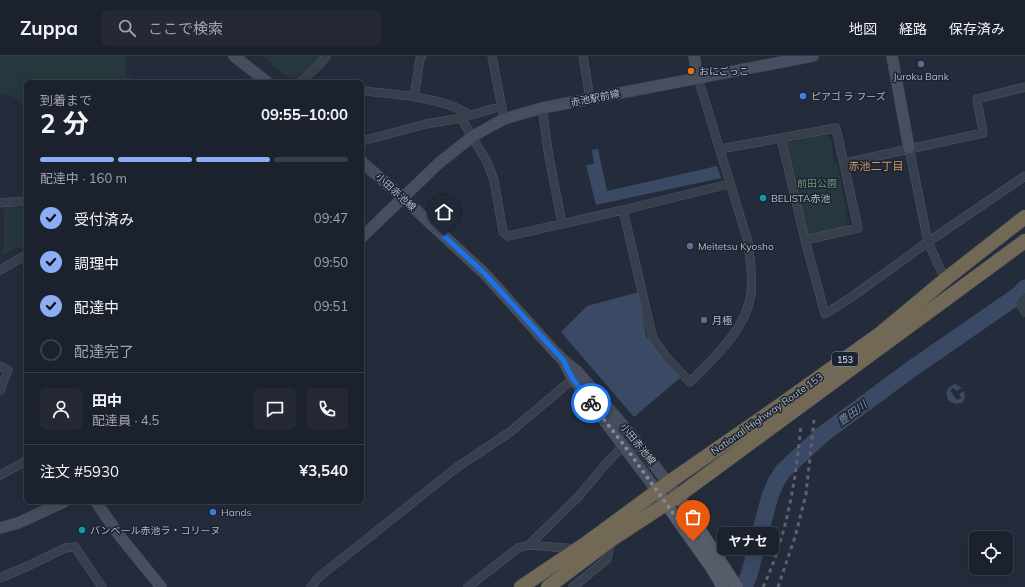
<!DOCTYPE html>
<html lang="ja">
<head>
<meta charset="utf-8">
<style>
  :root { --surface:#1b212d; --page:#242935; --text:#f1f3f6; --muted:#a0a3aa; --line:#393e49; --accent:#8cadf4 }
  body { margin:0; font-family:Mulish,"Noto Sans JP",sans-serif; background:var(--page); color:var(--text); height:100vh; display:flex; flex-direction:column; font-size:15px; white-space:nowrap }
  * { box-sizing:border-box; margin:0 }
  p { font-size:13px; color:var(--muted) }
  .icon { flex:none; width:22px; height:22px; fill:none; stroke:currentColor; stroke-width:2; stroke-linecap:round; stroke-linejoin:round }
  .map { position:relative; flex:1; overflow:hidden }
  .side { position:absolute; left:24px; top:24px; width:340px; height:424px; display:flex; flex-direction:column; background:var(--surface); border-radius:6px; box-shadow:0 4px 16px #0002,0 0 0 1px var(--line) }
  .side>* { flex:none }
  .controls { position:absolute; left:969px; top:475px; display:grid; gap:8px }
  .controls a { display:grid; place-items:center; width:44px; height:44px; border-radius:6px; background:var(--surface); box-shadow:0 4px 16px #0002,0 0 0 1px var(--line); font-size:20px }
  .pin { position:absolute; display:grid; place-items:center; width:34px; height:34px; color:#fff; margin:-41px -17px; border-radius:50% 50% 50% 0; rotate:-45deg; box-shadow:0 0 4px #0007 }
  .pin .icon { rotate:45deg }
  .courier { position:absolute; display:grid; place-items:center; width:40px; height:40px; margin:-20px; border:3px solid #1a73e8; border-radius:50%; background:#fff; color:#222; box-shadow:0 1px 5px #0007 }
  .bubble { position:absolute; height:28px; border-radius:6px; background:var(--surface); box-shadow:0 4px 16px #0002,0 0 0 1px var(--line); font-size:13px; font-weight:700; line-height:28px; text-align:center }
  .overview em { font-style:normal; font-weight:700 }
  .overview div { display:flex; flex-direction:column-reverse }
  .overview { display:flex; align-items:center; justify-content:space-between; height:68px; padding:0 16px }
  h1 { font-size:26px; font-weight:700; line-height:30px }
  .bar { display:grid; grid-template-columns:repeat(4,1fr); gap:6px 4px; align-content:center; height:48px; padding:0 16px }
  .bar i { height:5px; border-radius:3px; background:var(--line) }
  .bar .on { background:var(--accent) }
  .bar p { grid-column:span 4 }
  .line { display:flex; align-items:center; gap:10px; padding:0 16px; border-top:1px solid var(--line) }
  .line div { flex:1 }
  .round { display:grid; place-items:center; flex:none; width:42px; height:42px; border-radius:6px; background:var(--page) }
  ol { padding:0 16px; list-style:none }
  li { display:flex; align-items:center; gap:12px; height:44px }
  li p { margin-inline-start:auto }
  li .icon { padding:4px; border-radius:50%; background:var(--accent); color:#111; stroke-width:4 }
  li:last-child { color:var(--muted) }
  li i { width:22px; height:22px; border:2px solid var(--line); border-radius:50% }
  header { display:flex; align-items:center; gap:24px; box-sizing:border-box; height:56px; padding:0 20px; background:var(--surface); border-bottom:1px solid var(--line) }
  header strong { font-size:19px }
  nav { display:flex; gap:22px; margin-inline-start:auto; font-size:14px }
  .search { width:280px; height:36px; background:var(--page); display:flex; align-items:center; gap:10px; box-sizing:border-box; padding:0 14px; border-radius:6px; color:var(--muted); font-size:15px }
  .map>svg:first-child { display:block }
  .green { fill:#26383d }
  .water { fill:#3a4964 }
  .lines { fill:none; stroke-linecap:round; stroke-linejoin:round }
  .river { stroke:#3a4964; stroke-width:17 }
  .street-casing { stroke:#505764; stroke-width:9 }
  .secondary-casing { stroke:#414855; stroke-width:12 }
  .primary-casing { stroke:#414855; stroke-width:13 }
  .highway-casing { stroke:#404754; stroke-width:15 }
  .street { stroke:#383f4c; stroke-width:8 }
  .secondary { stroke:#464e5f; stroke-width:11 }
  .primary { stroke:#565e6c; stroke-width:12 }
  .highway { stroke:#716855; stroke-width:14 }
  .rail { stroke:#5a6273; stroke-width:3; stroke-dasharray:4 4; stroke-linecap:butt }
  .done { stroke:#818896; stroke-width:4; stroke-dasharray:0 7.2 }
  .route { stroke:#1a73e8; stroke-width:5 }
  .service-dot { fill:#5c6f8a; stroke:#1d2431; stroke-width:1.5 }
  .food-dot { fill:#e8710a; stroke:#1d2431; stroke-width:1.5 }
  .shop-dot { fill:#3f7fe0; stroke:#1d2431; stroke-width:1.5 }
  .culture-dot { fill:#0f9aa8; stroke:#1d2431; stroke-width:1.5 }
  .labels { text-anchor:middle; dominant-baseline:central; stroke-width:3; stroke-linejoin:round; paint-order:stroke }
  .shield { fill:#1d2431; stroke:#868d9a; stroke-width:1 }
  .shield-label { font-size:9px; font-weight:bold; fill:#b3bac7 }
  .poi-label { font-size:10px; fill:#b3bac7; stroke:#1d2431; text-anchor:start }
  .street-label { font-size:10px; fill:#b3bac7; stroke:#1d2431 }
  .park-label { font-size:10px; fill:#6b9778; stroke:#1d2431 }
  .neighbourhood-label { font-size:11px; fill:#d09b65; stroke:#1d2431 }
  .water-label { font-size:11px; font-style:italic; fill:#7c8eae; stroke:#1d2431 }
</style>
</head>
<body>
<header>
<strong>Zuppa</strong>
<div class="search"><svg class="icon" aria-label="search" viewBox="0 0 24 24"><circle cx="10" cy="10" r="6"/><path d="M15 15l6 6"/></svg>ここで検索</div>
<nav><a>地図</a><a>経路</a><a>保存済み</a></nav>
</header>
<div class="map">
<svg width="1025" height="531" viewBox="0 0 1025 531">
  <rect width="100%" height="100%" fill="#242c3c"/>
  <path class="green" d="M0 0H126V20L131 21V26H26V52L13 41 0 38Z
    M263 0H322L317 6 294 23 285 20Z
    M825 79 831 83 834 107 838 108 848 168 845 172 809 179 805 177 785 92 786 87Z
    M9 151 26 152V189L0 199 4 191V154Z"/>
  <path class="water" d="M598 93 607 135 717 110 721 122 596 149 586 109 594 108 592 94Z
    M639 236 646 280 680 322 634 361 561 276 587 250Z
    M955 328 962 332 956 335 954 332 950 334 957 344 961 342 959 338 964 335 965 341 963 346 957 348 950 346C944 339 946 331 955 328Z"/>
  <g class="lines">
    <path class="river" d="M744 531 749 519 770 440 776 426 783 415 822 379 910 314 1020 238 1025 232"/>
    <defs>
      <path id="street" d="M492 0 504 63
        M583 0 590 43
        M698 22 748 186C750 203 753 221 751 238 746 273 714 302 690 326L667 302 653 283 623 154 729 128
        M300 26 320 8 326 0
        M362 35C393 38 444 41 469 59
        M414 41 420 3 422 0
        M542 52 549 101 562 167
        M461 62 487 106 494 124 503 176 508 180 623 154
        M362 85 426 68 461 62 502 50
        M909 92 928 186 941 215 947 222
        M720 93 781 82
        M845 107 983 77 977 43 1025 31
        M0 147 26 145
        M805 184 858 172 836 72 781 82 805 184 825 258 853 240 928 186 1025 120
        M0 214 26 199
        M1025 241 1020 247 1025 256
        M0 310 8 314 0 335
        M0 419 26 405
        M529 489 580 439 604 410 624 389
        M0 522 28 510 65 492 75 491 102 531
        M311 531 319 521 456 412 510 376 573 323
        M468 531 518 492 529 489 577 493
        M573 531 607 503 611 484"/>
      <path id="secondary" d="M234 0 267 26
        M694 0 698 22
        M892 0 909 92
        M362 106 403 142 485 218 555 296 563 304 578 316 632 380 678 440
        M362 181 439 107 473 80 504 63 542 52 813 0
        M565 308 573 323 657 435
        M96 446 119 479 161 531
        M0 472 18 467 64 446"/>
      <path id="primary" d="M657 435 711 511 723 531
        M678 440 737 531"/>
      <path id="highway" d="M521 531 588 486 668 427 786 345 881 277 947 222 1025 161
        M548 531 611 484 678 440 1025 185"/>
    </defs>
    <use href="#street" class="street-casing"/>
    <use href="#secondary" class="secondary-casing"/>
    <use href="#primary" class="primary-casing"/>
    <use href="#highway" class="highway-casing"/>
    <use href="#street" class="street"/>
    <use href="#secondary" class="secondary"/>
    <use href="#primary" class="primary"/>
    <use href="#highway" class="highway"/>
    <path class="rail" d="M763 531C787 480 796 424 801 368
      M778 531 795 481 806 438 814 364"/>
  </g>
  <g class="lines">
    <path class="done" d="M591 347 624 389 693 485"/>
    <path class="route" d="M444 180 485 218 563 304 573 323 591 347"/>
  </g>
  <g class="service-dot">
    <circle cx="921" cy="8" r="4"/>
    <circle cx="690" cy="190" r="4"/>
    <circle cx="704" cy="264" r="4"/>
  </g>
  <circle class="food-dot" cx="691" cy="15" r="4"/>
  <g class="shop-dot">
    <circle cx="803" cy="40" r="4"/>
    <circle cx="213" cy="456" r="4"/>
  </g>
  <g class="culture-dot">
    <circle cx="763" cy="142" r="4"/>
    <circle cx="82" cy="474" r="4"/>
  </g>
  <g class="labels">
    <rect class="shield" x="832" y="296" width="26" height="14" rx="3"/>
    <g class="shield-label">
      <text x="845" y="303">153</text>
    </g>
    <g class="poi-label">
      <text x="699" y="15">おにごっこ</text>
      <text x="921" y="20" text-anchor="middle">Juroku Bank</text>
      <text x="811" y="40">ピアゴ ラ フーズ</text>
      <text x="771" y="142">BELISTA赤池</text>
      <text x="698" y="190">Meitetsu Kyosho</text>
      <text x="712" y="264">月極</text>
      <text x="221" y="456">Hands</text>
      <text x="90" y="474">バンベール赤池ラ・コリーヌ</text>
    </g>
    <g class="street-label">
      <text transform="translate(595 42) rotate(-11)">赤池駅前線</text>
      <text transform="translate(396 136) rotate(42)">小田赤池線</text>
      <text transform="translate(767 358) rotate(-35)">National Highway Route 153</text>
      <text transform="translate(638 388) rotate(51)">小田赤池線</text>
    </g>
    <g class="park-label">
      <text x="817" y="127">前田公園</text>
    </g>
    <g class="neighbourhood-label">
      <text x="876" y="110">赤池二丁目</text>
    </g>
    <g class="water-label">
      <text transform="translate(852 357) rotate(-36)">豊田川</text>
    </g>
  </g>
</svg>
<div class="controls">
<a><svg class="icon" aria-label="locate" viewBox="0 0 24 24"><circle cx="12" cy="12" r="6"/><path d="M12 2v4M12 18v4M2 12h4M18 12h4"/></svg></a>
</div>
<div class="pin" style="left:693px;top:485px;background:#ea580c"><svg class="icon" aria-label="bag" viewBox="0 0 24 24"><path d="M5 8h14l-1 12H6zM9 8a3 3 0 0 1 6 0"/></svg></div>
<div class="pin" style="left:444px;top:180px;background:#1f2937"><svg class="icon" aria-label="home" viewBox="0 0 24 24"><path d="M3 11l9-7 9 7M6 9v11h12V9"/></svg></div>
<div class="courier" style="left:591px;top:347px"><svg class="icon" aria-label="bike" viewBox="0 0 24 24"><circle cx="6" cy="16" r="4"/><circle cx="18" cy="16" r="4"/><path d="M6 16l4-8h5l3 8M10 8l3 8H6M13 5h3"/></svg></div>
<div class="bubble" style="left:717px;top:471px;width:62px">ヤナセ</div>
<section class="side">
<div class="overview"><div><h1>2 分</h1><p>到着まで</p></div><em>09:55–10:00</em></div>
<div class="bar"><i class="on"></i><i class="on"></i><i class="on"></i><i></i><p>配達中 · 160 m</p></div>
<ol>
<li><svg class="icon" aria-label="check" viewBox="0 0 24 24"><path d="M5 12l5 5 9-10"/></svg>受付済み<p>09:47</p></li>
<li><svg class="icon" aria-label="check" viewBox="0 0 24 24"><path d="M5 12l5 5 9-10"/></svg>調理中<p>09:50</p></li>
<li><svg class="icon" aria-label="check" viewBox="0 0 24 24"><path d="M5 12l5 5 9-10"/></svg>配達中<p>09:51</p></li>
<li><i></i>配達完了</li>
</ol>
<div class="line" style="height:72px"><a class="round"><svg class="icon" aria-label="person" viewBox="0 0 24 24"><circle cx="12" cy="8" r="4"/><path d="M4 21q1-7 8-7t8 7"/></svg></a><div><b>田中</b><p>配達員 · 4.5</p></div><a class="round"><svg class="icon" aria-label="chat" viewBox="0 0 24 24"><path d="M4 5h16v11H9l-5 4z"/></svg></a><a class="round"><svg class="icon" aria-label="phone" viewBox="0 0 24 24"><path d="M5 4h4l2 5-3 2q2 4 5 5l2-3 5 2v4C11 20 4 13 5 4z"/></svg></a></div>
<div class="line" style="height:52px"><div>注文 #5930</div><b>¥3,540</b></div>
</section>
</div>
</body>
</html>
